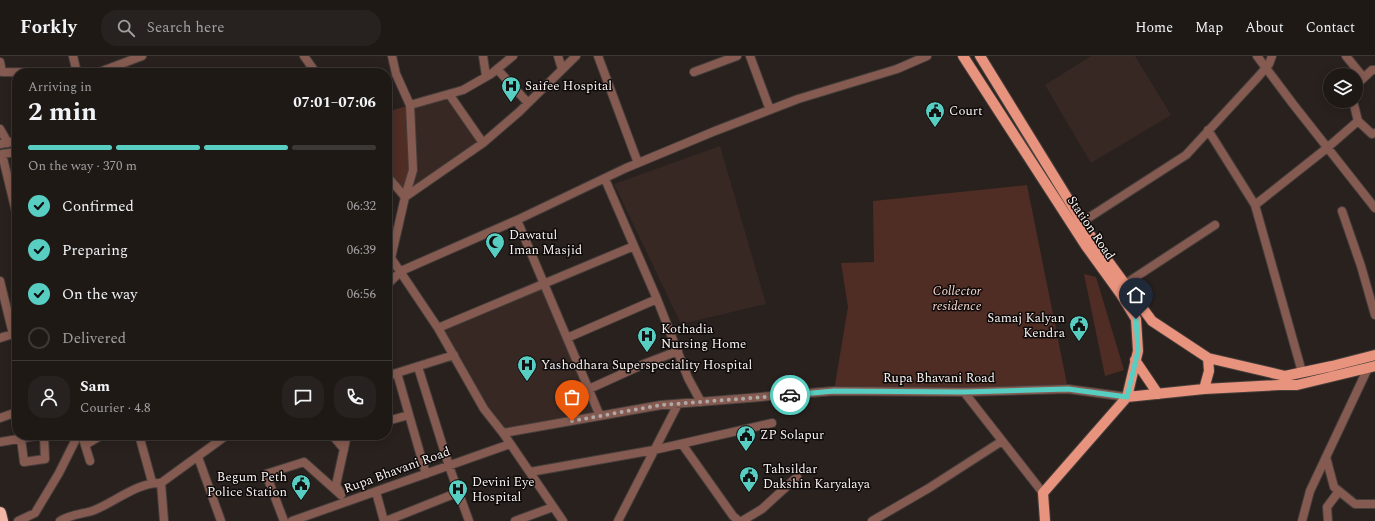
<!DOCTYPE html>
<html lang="en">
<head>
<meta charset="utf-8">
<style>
  :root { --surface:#1f1916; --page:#27221f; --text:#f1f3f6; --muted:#a1a0a1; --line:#3c3835; --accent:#57cec1 }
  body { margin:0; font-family:Spectral,serif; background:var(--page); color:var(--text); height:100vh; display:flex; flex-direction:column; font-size:15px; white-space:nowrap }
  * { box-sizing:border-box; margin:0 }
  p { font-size:13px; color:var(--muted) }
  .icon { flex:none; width:22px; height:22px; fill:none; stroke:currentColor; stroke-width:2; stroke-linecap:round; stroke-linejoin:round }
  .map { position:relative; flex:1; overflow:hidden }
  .sheet { position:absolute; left:12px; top:12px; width:380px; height:372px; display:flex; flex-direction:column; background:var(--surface); border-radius:16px; box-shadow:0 2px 10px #0003,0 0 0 1px var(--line) }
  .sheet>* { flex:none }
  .tools { position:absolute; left:1323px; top:12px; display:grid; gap:8px }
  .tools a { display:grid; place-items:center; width:40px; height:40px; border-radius:50%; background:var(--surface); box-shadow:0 2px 10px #0003,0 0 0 1px var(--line); font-size:20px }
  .pin { position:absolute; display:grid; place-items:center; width:34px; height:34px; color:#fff; margin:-41px -17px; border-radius:50% 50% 50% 0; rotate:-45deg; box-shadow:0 0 4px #0007 }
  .pin .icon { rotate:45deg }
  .courier { position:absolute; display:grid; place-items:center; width:40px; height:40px; margin:-20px; border:3px solid #57cec1; border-radius:50%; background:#fff; color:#222; box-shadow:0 1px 5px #0007 }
  .head em { font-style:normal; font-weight:700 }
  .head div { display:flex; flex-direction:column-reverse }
  .head { display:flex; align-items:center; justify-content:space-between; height:68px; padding:0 16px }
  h1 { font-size:26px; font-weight:700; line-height:30px }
  .bar { display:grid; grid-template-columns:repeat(4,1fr); gap:6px 4px; align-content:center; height:48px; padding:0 16px }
  .bar i { height:5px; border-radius:3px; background:var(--line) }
  .bar .current { background:var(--accent) }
  .bar p { grid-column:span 4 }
  .line { display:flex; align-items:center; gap:10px; padding:0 16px; border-top:1px solid var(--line) }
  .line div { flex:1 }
  .round { display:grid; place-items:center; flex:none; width:42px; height:42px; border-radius:16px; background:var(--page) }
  ol { padding:0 16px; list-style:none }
  li { display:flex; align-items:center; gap:12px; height:44px }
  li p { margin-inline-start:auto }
  li .icon { padding:4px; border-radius:50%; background:var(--accent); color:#111; stroke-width:4 }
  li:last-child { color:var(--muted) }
  li i { width:22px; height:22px; border:2px solid var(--line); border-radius:50% }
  header { display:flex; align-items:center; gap:24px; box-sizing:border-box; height:56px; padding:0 20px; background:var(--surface); border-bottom:1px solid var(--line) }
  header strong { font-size:19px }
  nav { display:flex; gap:22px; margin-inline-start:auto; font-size:14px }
  .search { width:280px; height:36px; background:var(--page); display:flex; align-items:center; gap:10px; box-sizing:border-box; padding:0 14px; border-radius:16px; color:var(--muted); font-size:15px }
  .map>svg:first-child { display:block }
  .built { fill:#372824 }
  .green { fill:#4f2d24 }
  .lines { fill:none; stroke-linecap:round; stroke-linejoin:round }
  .minor-casing { stroke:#463e3b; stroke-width:10 }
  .major-casing { stroke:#463e3b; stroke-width:12 }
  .highway-casing { stroke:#463e3b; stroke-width:14 }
  .minor { stroke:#855b51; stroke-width:8 }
  .major { stroke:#e8937d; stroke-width:10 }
  .highway { stroke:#f4b6a6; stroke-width:12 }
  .done { stroke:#afa8a6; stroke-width:4; stroke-dasharray:0 7.2 }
  .route { stroke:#57cec1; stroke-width:5 }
  .labels { text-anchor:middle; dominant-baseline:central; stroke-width:3; stroke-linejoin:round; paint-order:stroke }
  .poi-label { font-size:13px; fill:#f7f1f0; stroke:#0f0b0a; text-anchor:start }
  .street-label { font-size:13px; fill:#f7f1f0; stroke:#0f0b0a }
  .park-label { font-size:13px; font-style:italic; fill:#f6d5cd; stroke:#0f0b0a }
</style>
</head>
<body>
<header>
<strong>Forkly</strong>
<div class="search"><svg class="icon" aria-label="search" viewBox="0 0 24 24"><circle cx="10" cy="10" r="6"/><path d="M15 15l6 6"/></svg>Search here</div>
<nav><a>Home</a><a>Map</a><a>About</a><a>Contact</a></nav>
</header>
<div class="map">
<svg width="1375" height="465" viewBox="0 0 1375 465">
  <rect width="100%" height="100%" fill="#29211e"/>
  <path class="built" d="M1091 0H1135L1171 59 1091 107 1045 29Z
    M449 38 483 87 405 141 410 49Z
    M720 90 766 248 681 268 614 128Z
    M544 227 600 360 503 377 438 272Z"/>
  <path class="green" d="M410 49 413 114 405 141 387 120V56Z
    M1027 129 1068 333 834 335 848 251 841 207 874 206 873 145Z
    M1084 218 1096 221 1124 314 1105 320Z"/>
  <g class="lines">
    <defs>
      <path id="minor" d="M73 0 77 17
        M304 0 316 17
        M392 0 396 18 410 49 413 114 405 141 391 202 438 272 484 353 503 377 563 465
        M483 0 486 20
        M558 0 562 13
        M598 0 638 107
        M750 0 770 54
        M1257 0 1293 48 1375 152
        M1346 0 1363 21
        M0 6 2 16 77 17
        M497 13 528 47
        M694 16 737 0
        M97 17 142 0
        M1356 29 1372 14H1375
        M449 38 483 87
        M1353 45 1358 65 1372 78 1375 77
        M410 49 463 34 491 18 513 0
        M0 73 8 87
        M1208 74 1255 149 1302 316
        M0 88 17 85
        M17 96 2 98 17 160
        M387 120 405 141 483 87 519 56 576 0
        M605 123 657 243 688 322 701 346
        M1255 149 1327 92 1358 65
        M1342 155 1361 210 1375 259
        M517 164 600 360
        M1082 166 1186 99 1258 21 1269 8 1272 0
        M0 225 13 278 0 282
        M1125 228 1215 169
        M387 229 401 215 517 164 626 112 715 75 798 43 897 13 927 0
        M438 272 634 190
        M567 282 657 243
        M418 311 449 410 469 465
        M397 317 426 418
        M387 320 454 299
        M589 333 644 308 678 295
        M964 336 1043 437
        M0 362 17 356
        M387 365 409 359
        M503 377 661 349 834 335 964 336 1068 333 1127 341
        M82 379 90 405
        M139 379 152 426
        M332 379 344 393
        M21 383 24 406 45 403 44 379
        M0 386 41 379
        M682 388 733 460 739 465
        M85 389 102 379
        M198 401 221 465
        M1326 401 1334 431 1355 448H1375
        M530 416 654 394 772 367
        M161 427 164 465
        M340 436 336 429 347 379
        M376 436 384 465
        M18 465 35 457 59 417 78 379
        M60 465C69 459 82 458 92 455 114 447 137 426 161 427L227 379
        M284 465 266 418 304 406 341 439
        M292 465 510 388
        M386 465 459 436
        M515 465 553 451
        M618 465 678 348
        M742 465 762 453 797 421
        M872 465 929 432 1002 385
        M1302 465 1310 435 1368 312
        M1328 465 1327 451 1339 435"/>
      <path id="major" d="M963 0 1086 190 1120 237 1136 263 1138 295 1127 341 1043 437 1045 465
        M980 0 1097 190 1152 265 1208 302 1285 320 1332 310 1375 299
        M1135 304 1158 338
        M1204 333 1209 315 1208 302
        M1127 341 1204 333 1279 329H1297L1375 310"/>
      <path id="highway" d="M0 457 2 465"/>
    </defs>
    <use href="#minor" class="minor-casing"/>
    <use href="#major" class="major-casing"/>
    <use href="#highway" class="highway-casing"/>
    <use href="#minor" class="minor"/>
    <use href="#major" class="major"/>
    <use href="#highway" class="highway"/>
  </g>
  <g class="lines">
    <path class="done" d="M572 365 661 349 790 339"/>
    <path class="route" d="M790 339 834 335 964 336 1068 333 1127 341 1138 295 1136 263"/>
  </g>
  <defs>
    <symbol id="hospital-pin" viewBox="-11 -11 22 30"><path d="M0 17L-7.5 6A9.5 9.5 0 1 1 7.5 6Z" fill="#57cec1" stroke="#0f0b0a"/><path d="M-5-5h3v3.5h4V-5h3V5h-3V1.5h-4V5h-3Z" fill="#111"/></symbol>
    <symbol id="civic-pin" viewBox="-11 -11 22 30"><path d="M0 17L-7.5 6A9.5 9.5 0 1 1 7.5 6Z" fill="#57cec1" stroke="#0f0b0a"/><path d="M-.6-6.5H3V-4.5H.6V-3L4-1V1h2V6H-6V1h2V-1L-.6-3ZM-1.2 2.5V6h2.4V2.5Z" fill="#111"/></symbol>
    <symbol id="mosque-pin" viewBox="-11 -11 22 30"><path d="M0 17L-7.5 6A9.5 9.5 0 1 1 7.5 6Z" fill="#57cec1" stroke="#0f0b0a"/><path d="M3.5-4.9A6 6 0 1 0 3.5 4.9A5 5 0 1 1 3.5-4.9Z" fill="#111"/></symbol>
  </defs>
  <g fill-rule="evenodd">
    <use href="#hospital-pin" x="500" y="19" width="22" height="30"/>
    <use href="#civic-pin" x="924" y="44" width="22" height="30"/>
    <use href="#mosque-pin" x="484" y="175" width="22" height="30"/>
    <use href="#civic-pin" x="1068" y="258" width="22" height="30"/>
    <use href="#hospital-pin" x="636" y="269" width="22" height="30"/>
    <use href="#hospital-pin" x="516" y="298" width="22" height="30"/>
    <use href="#civic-pin" x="735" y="368" width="22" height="30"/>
    <use href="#civic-pin" x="738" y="409" width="22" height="30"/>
    <use href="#civic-pin" x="290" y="417" width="22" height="30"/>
    <use href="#hospital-pin" x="447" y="422" width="22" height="30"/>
  </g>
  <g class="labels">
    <g class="poi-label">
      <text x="525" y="30">Saifee Hospital</text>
      <text x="949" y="55">Court</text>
      <text x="509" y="179">Dawatul<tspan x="509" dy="15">Iman Masjid</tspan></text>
      <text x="1065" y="262" text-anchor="end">Samaj Kalyan<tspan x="1065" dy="15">Kendra</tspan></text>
      <text x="661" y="273">Kothadia<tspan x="661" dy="15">Nursing Home</tspan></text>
      <text x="541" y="309">Yashodhara Superspeciality Hospital</text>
      <text x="760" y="379">ZP Solapur</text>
      <text x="763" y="413">Tahsildar<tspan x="763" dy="15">Dakshin Karyalaya</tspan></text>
      <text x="287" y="421" text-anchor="end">Begum Peth<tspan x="287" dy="15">Police Station</tspan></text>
      <text x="472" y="426">Devini Eye<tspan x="472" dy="15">Hospital</tspan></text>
    </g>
    <g class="street-label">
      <text transform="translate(1091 172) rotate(56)">Station Road</text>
      <text x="939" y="322">Rupa Bhavani Road</text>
      <text transform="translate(397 414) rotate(-20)">Rupa Bhavani Road</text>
    </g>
    <g class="park-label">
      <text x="957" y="235">Collector<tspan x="957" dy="15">residence</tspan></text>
    </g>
  </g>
</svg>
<div class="tools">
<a><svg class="icon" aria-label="layers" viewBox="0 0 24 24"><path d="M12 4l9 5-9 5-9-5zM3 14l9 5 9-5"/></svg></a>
</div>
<div class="pin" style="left:572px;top:365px;background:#ea580c"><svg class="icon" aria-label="bag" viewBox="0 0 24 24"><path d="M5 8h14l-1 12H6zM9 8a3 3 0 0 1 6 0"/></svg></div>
<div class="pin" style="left:1136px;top:263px;background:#1f2937"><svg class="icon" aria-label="home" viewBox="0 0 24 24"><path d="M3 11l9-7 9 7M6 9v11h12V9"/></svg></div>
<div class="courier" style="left:790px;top:339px"><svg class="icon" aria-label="car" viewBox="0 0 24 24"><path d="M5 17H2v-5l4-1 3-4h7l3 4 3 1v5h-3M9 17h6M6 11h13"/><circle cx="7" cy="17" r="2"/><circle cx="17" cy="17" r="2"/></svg></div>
<section class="sheet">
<div class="head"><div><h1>2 min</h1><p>Arriving in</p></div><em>07:01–07:06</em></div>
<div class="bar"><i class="current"></i><i class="current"></i><i class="current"></i><i></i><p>On the way · 370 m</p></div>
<ol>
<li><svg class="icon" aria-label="check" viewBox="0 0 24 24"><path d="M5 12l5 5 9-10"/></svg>Confirmed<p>06:32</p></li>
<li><svg class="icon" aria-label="check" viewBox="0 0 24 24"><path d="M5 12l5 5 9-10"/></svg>Preparing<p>06:39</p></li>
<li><svg class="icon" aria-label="check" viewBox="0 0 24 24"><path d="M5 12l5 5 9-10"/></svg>On the way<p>06:56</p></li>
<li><i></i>Delivered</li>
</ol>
<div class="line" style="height:72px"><a class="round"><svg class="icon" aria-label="person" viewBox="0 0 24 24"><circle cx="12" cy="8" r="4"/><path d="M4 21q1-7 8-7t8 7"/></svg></a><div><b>Sam</b><p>Courier · 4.8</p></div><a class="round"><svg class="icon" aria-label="chat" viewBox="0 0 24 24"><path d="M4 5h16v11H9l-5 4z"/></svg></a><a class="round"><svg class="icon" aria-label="phone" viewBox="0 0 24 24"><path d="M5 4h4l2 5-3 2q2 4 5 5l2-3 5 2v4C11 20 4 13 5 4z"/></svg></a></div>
</section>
</div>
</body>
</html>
